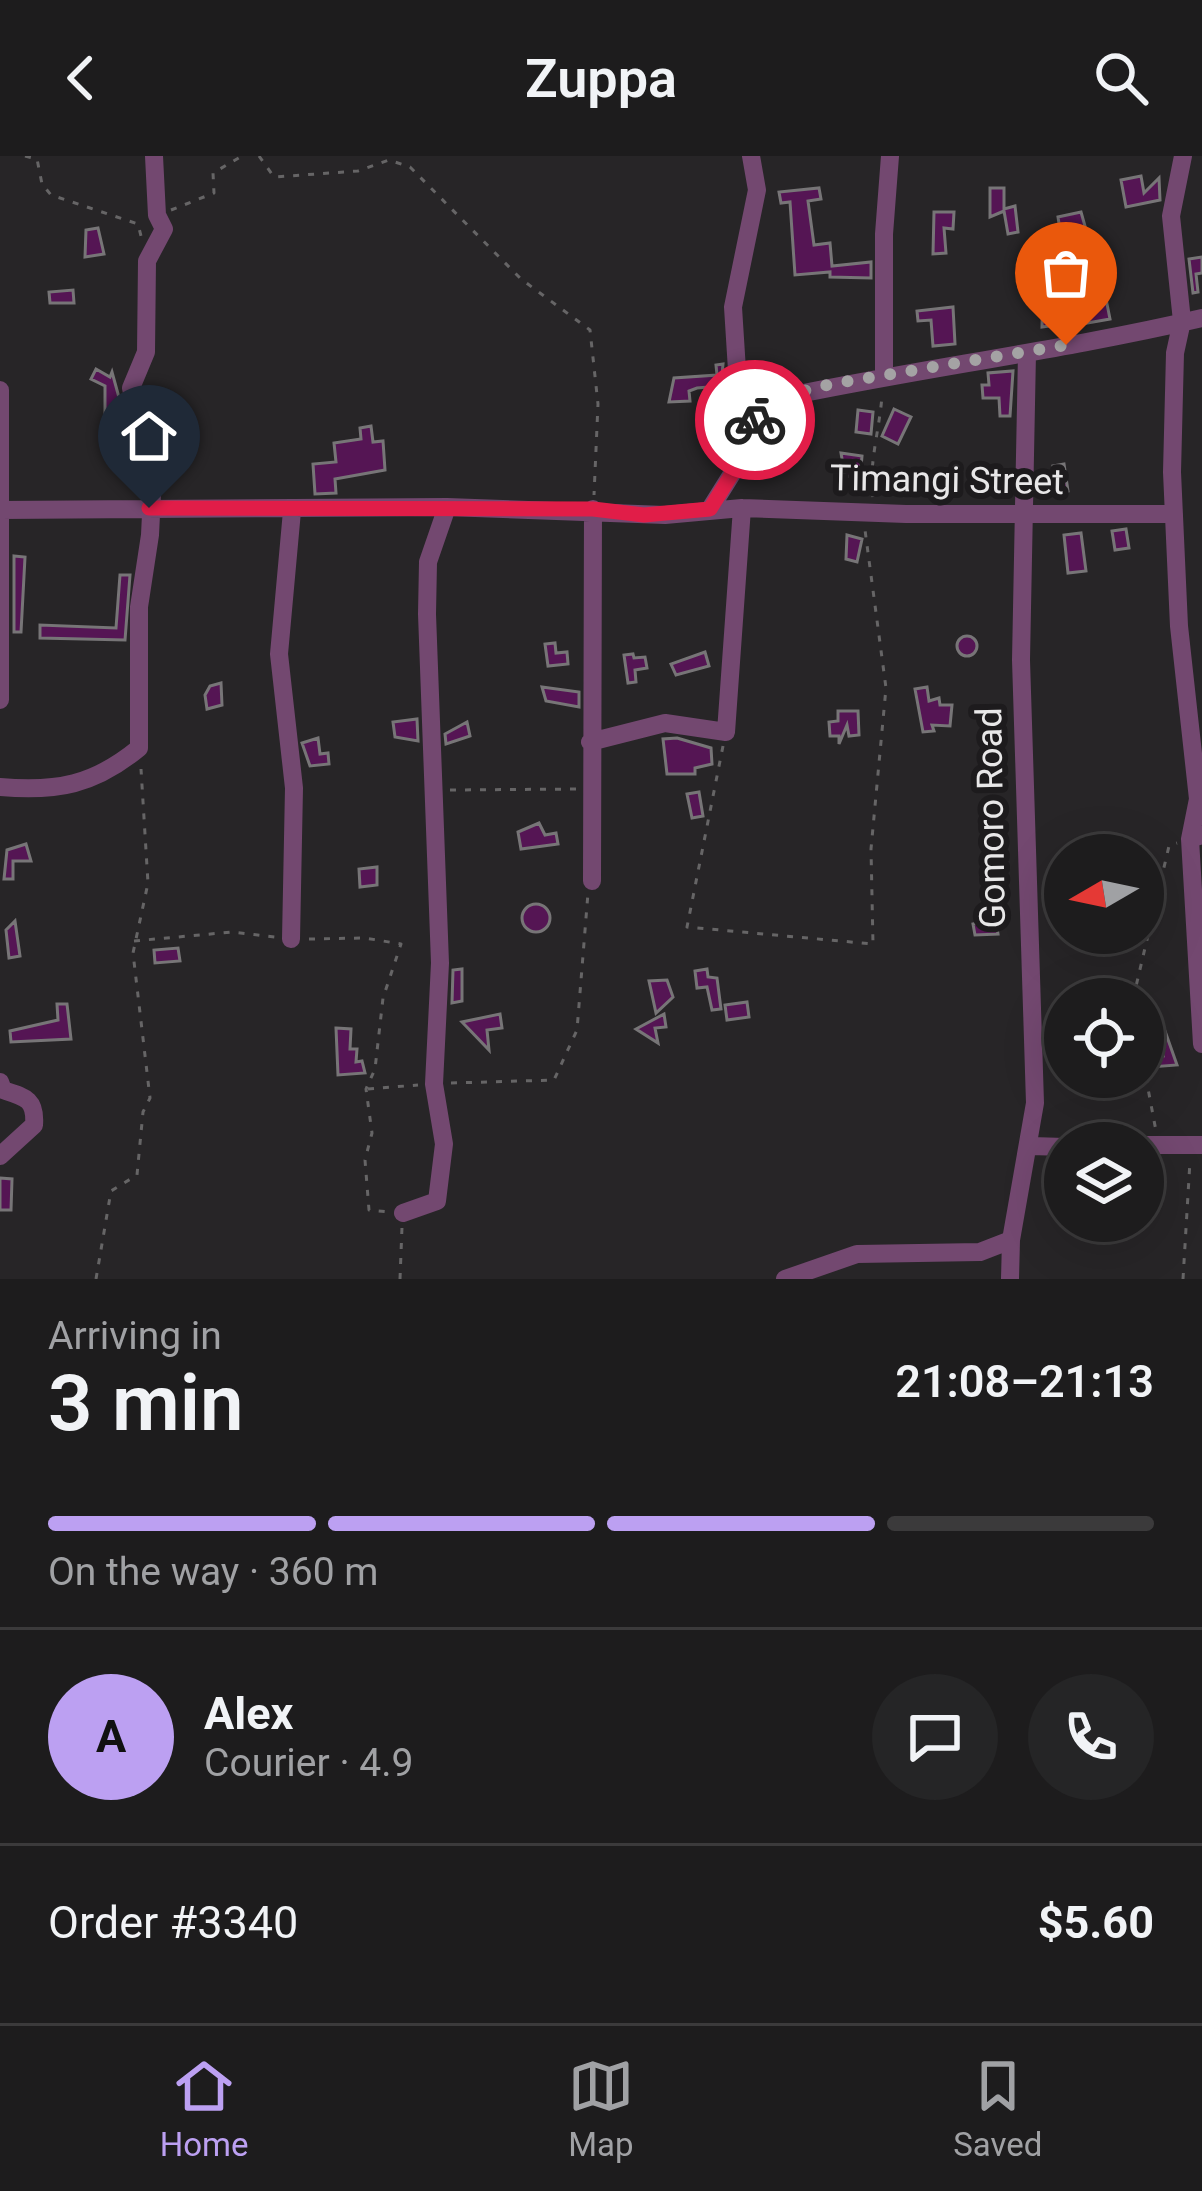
<!DOCTYPE html>
<html lang="en">
<head>
<meta charset="utf-8">
<style>
  :root { --surface:#1d1c1d; --page:#252526; --text:#f1f3f6; --muted:#a0a1a4; --line:#3b3a3b; --accent:#bca0f2 }
  body { margin:0; font-family:Roboto,sans-serif; background:var(--page); color:var(--text); height:100vh; display:flex; flex-direction:column; font-size:45px; white-space:nowrap }
  * { box-sizing:border-box; margin:0 }
  p { font-size:39px; color:var(--muted) }
  .icon { flex:none; width:66px; height:66px; fill:none; stroke:currentColor; stroke-width:2; stroke-linecap:round; stroke-linejoin:round }
  .map { position:relative; height:1123px; overflow:hidden }
  .sheet { display:flex; flex-direction:column; background:var(--surface); flex:1 }
  .sheet>* { flex:none }
  .needle { width:78px; rotate:261deg }
  .buttons { position:absolute; left:1044px; top:678px; display:grid; gap:24px }
  .buttons a { display:grid; place-items:center; width:120px; height:120px; border-radius:50%; background:var(--surface); box-shadow:0 12px 48px #0002,0 0 0 3px var(--line); font-size:60px }
  .pin { position:absolute; display:grid; place-items:center; width:102px; height:102px; color:#fff; margin:-123px -51px; border-radius:50% 50% 50% 0; rotate:-45deg; box-shadow:0 0 12px #0007 }
  .pin .icon { rotate:45deg }
  .courier { position:absolute; display:grid; place-items:center; width:120px; height:120px; margin:-60px; border:9px solid #e11d48; border-radius:50%; background:#fff; color:#222; box-shadow:0 3px 15px #0007 }
  .overview em { font-style:normal; font-weight:600 }
  .overview div { display:flex; flex-direction:column-reverse }
  .overview { display:flex; align-items:center; justify-content:space-between; height:204px; padding:0 48px }
  h1 { font-size:78px; font-weight:600; line-height:90px }
  .bar { display:grid; grid-template-columns:repeat(4,1fr); gap:18px 12px; align-content:center; height:144px; padding:0 48px }
  .bar i { height:15px; border-radius:9px; background:var(--line) }
  .bar .selected { background:var(--accent) }
  .bar p { grid-column:span 4 }
  .line { display:flex; align-items:center; gap:30px; padding:0 48px; border-top:3px solid var(--line) }
  .line div { flex:1 }
  .round { display:grid; place-items:center; flex:none; width:126px; height:126px; border-radius:63px; background:var(--page) }
  header { display:flex; justify-content:space-between; align-items:center; height:156px; padding:0 48px; background:var(--surface); font-size:54px; font-weight:600 }
  .dock { display:flex; justify-content:space-around; align-items:center; height:168px; border-top:3px solid var(--line); background:var(--surface); font-size:33px; color:var(--muted) }
  .dock a { display:grid; justify-items:center; gap:6px }
  .dock .selected { color:var(--accent) }
  .map>svg:first-child { display:block }
  .building { fill:#551554; stroke:#777577; stroke-width:3 }
  .lines { fill:none; stroke-linecap:round; stroke-linejoin:round }
  .path { stroke:#666566; stroke-width:3; stroke-dasharray:6 9; stroke-linecap:butt }
  .minor { stroke:#734870; stroke-width:18 }
  .done { stroke:#a4a3a4; stroke-width:12; stroke-dasharray:0 21.6 }
  .route { stroke:#e11d48; stroke-width:15 }
  .labels { text-anchor:middle; dominant-baseline:central; stroke-width:12; stroke-linejoin:round; paint-order:stroke }
  .street-label { font-size:36px; fill:#e8e7e8; stroke:#1d1b1d }
</style>
</head>
<body>
<header><svg class="icon" aria-label="back" viewBox="0 0 24 24"><path d="M15 5l-7 7 7 7"/></svg>Zuppa<svg class="icon" aria-label="search" viewBox="0 0 24 24"><circle cx="10" cy="10" r="6"/><path d="M15 15l6 6"/></svg></header>
<div class="map">
<svg width="1202" height="1123" viewBox="0 0 1202 1123">
  <rect width="100%" height="100%" fill="#272527"/>
  <path class="building" d="M1141 20 1144 37 1159 22 1160 44 1126 51 1121 24Z
    M819 32 821 43 808 45 814 89 830 87 832 110 871 106V122L830 121V116L795 119 790 46 781 47 779 36Z
    M990 32H1004V53L1015 50 1018 76 1008 78 1004 55 990 61Z
    M934 56H954L953 73 944 72 946 97 933 98Z
    M1081 56 1085 70 1060 74 1058 61Z
    M98 72 104 98 85 101 86 74Z
    M1202 101V117L1196 118 1198 136 1193 137 1189 103Z
    M1100 113 1110 163 1076 169 1074 158 1081 156 1074 118Z
    M1043 126H1058L1064 168 1042 171Z
    M73 134 74 147H50L49 136Z
    M953 151 955 188 933 190 931 164 918 165 917 155Z
    M723 208 721 230 697 232 689 235 690 245 669 246 674 222 717 219 716 209Z
    M96 213 110 221 112 216 123 256 105 258V230L91 223Z
    M1013 215 1010 260H1000L999 242H983L982 229H989L988 217Z
    M894 253 911 261 898 288 882 280Z
    M858 254 873 256 871 278 856 276Z
    M371 270 373 286 383 285 385 314 335 323 336 337 315 338 313 308 336 306 334 287 361 283 360 272Z
    M841 297 862 300 860 322 845 320Z
    M1064 308 1068 335 1058 337 1053 310Z
    M1126 373 1129 392 1115 394 1112 375Z
    M1081 377 1086 415 1068 417 1064 379Z
    M847 379 862 383 857 406 846 403Z
    M14 400 25 401 21 476H14Z
    M120 419H130L125 484 40 482V469L116 472Z
    M957 490a10 10 0 1 1 20 0a10 10 0 1 1-20 0Z
    M555 487 556 497 567 496 568 508 548 510 545 488Z
    M705 496 709 510 676 519 671 508Z
    M633 498 634 502 645 501 647 512 635 514 636 526 628 527 624 499Z
    M221 527 222 549 207 553 205 539 210 530Z
    M542 531 579 536V551L546 545Z
    M927 531 929 545 939 542 940 549H952L950 570 932 569 934 575 923 576 915 533Z
    M838 555H858L859 579 849 580 847 569 839 588V580H830L829 566 838 565Z
    M417 563 418 585 395 581 393 566Z
    M467 566 470 580 446 588 445 578Z
    M318 582 320 598 328 597 329 608 310 610 302 587Z
    M677 582 711 592 712 608 695 612V618H667L663 583Z
    M699 636 703 660 692 662 687 638Z
    M539 667 545 679 556 677 558 688 521 693 518 676Z
    M26 688 31 705H13V723H4L7 694Z
    M377 711V729L360 731 359 713Z
    M522 762a14 14 0 1 1 28 0a14 14 0 1 1-28 0Z
    M996 764 998 778 975 779 973 768Z
    M15 765 20 800 9 802 6 774Z
    M178 792 180 805 155 807 154 794Z
    M462 813V845L452 847 453 814Z
    M707 813 708 821 717 822 721 853 712 854 707 831 697 832 695 815Z
    M667 824 673 841 656 857 649 825Z
    M747 846 749 861 727 864 725 849Z
    M57 848H67L71 883 11 886 10 875 58 864Z
    M500 858 502 872 487 874 489 894 462 866Z
    M664 858 666 871 655 872 658 887 636 873Z
    M336 872 351 873 350 893H357L356 906 362 905 365 917 338 919Z
    M1165 875 1177 909 1151 911V901L1163 900 1155 878Z
    M0 1022 12 1023 11 1054H0Z"/>
  <g class="lines">
    <path class="path" d="M25 0 37 3 42 28 51 39 138 68 141 80
      M259 0 274 21 358 15 389 4 410 11 521 123 590 174 598 248 594 339
      M171 54 214 37 213 17 242 0
      M873 341C868 310 880 272 882 239
      M723 590 687 771 873 788 871 693 886 532 865 374
      M450 634 578 633
      M309 783 365 782 401 788 383 842 375 913 366 933 372 977 365 1004 369 1054 390 1056
      M134 785 232 776 275 781
      M1133 843 1169 690 1177 687
      M1143 906 1156 975
      M451 927 554 924 577 874 588 737
      M368 933 418 929
      M96 1123 111 1035 137 1019 143 956 150 942 133 797 148 727 141 613
      M400 1123 402 1071
      M1183 1123 1190 1005"/>
    <path class="minor" d="M751 0 757 34 733 151 738 230 761 246
      M1183 0 1171 60 1182 165 1175 197 1172 316 1179 470 1198 643 1190 683 1202 679
      M884 219V78L890 0
      M0 234V544
      M710 353 745 297 761 246C907 214 1056 196 1202 162
      M0 354 447 351 665 359 742 352 906 358H1174
      M590 586 665 567 726 576 742 352
      M0 631C57 636 94 629 139 592V451L150 379 156 256 135 250 131 232 146 196 147 105 164 73 157 59 154 0
      M1190 683 1202 888
      M592 725 593 353
      M291 783 294 632 279 498 292 355
      M0 926 3 934C25 941 36 943 34 969L0 1000
      M1143 989H1202
      M1031 990 1065 991
      M403 1057 437 1045 444 988 434 928 440 807 427 458 428 406 447 351
      M785 1123 857 1098 980 1096 1011 1084
      M1010 1123 1011 1084 1035 947 1021 504 1027 197"/>
  </g>
  <g class="lines">
    <path class="done" d="M755 264 761 246 831 228 1066 189"/>
    <path class="route" d="M149 352 593 353 644 359 710 353 745 297 755 264"/>
  </g>
  <g class="labels">
    <g class="street-label">
      <text transform="translate(947 324) rotate(1)">Timangi Street</text>
      <text transform="translate(991 662) rotate(-91)">Gomoro Road</text>
    </g>
  </g>
</svg>
<div class="buttons">
<a><svg class="needle" viewBox="-14 -14 28 28"><path d="M0-13l5 13h-10z" fill="#e53935"/><path d="M0 13l5-13h-10z" fill="#a0a1a4"/></svg></a>
<a><svg class="icon" aria-label="locate" viewBox="0 0 24 24"><circle cx="12" cy="12" r="6"/><path d="M12 2v4M12 18v4M2 12h4M18 12h4"/></svg></a>
<a><svg class="icon" aria-label="layers" viewBox="0 0 24 24"><path d="M12 4l9 5-9 5-9-5zM3 14l9 5 9-5"/></svg></a>
</div>
<div class="pin" style="left:1066px;top:189px;background:#ea580c"><svg class="icon" aria-label="bag" viewBox="0 0 24 24"><path d="M5 8h14l-1 12H6zM9 8a3 3 0 0 1 6 0"/></svg></div>
<div class="pin" style="left:149px;top:352px;background:#1f2937"><svg class="icon" aria-label="home" viewBox="0 0 24 24"><path d="M3 11l9-7 9 7M6 9v11h12V9"/></svg></div>
<div class="courier" style="left:755px;top:264px"><svg class="icon" aria-label="bike" viewBox="0 0 24 24"><circle cx="6" cy="16" r="4"/><circle cx="18" cy="16" r="4"/><path d="M6 16l4-8h5l3 8M10 8l3 8H6M13 5h3"/></svg></div>
</div>
<section class="sheet">
<div class="overview"><div><h1>3 min</h1><p>Arriving in</p></div><em>21:08–21:13</em></div>
<div class="bar"><i class="selected"></i><i class="selected"></i><i class="selected"></i><i></i><p>On the way · 360 m</p></div>
<div class="line" style="height:216px"><b class="round" style="background:var(--accent);color:#111">A</b><div><b>Alex</b><p>Courier · 4.9</p></div><a class="round"><svg class="icon" aria-label="chat" viewBox="0 0 24 24"><path d="M4 5h16v11H9l-5 4z"/></svg></a><a class="round"><svg class="icon" aria-label="phone" viewBox="0 0 24 24"><path d="M5 4h4l2 5-3 2q2 4 5 5l2-3 5 2v4C11 20 4 13 5 4z"/></svg></a></div>
<div class="line" style="height:156px"><div>Order #3340</div><b>$5.60</b></div>
</section>
<nav class="dock">
<a class="selected"><svg class="icon" aria-label="home" viewBox="0 0 24 24"><path d="M3 11l9-7 9 7M6 9v11h12V9"/></svg>Home</a>
<a><svg class="icon" aria-label="map" viewBox="0 0 24 24"><path d="M3 6l6-2 6 2 6-2v14l-6 2-6-2-6 2zM9 4v14M15 6v14"/></svg>Map</a>
<a><svg class="icon" aria-label="saved" viewBox="0 0 24 24"><path d="M7 4h10v16l-5-4-5 4z"/></svg>Saved</a>
</nav>
</body>
</html>
